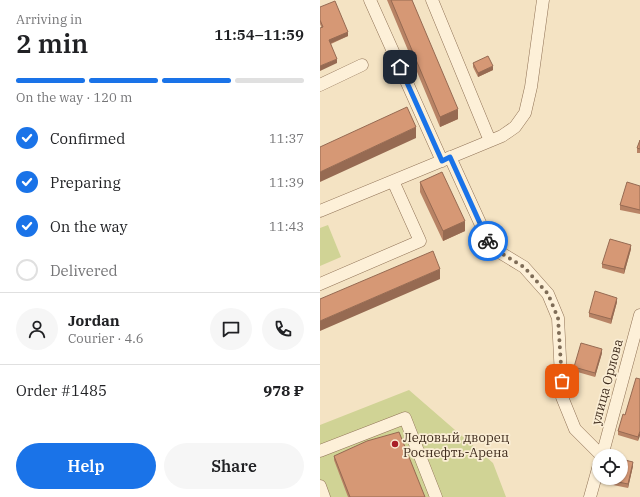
<!DOCTYPE html>
<html lang="en">
<head>
<meta charset="utf-8">
<style>
  :root { --surface:#fff; --page:#f6f6f6; --text:#202124; --muted:#757577; --line:#e0e0e0; --accent:#1a73e8 }
  body { margin:0; font-family:"IBM Plex Serif",serif; background:var(--page); color:var(--text); height:100vh; display:flex; flex-direction:column; font-size:15px; white-space:nowrap }
  * { box-sizing:border-box; margin:0 }
  p { font-size:13px; color:var(--muted) }
  .icon { flex:none; width:22px; height:22px; fill:none; stroke:currentColor; stroke-width:2; stroke-linecap:round; stroke-linejoin:round }
  .map { position:relative; flex:1; overflow:hidden }
  .side { display:flex; flex-direction:column; background:var(--surface); width:320px }
  .side>* { flex:none }
  .fabs { position:absolute; left:272px; top:449px; display:grid; gap:8px }
  .fabs a { display:grid; place-items:center; width:36px; height:36px; border-radius:50%; background:var(--surface); box-shadow:0 1px 3px #0004; font-size:20px }
  .pin { position:absolute; display:grid; place-items:center; width:34px; height:34px; color:#fff; margin:-17px; border-radius:8px; box-shadow:0 2px 6px #0006 }
  .courier { position:absolute; display:grid; place-items:center; width:40px; height:40px; margin:-20px; border:3px solid #1a73e8; border-radius:50%; background:#fff; color:#222; box-shadow:0 1px 5px #0007 }
  .overview em { font-style:normal; font-weight:600 }
  .overview div { display:flex; flex-direction:column-reverse }
  .overview { display:flex; align-items:center; justify-content:space-between; height:68px; padding:0 16px }
  h1 { font-size:26px; font-weight:600; line-height:30px }
  .bar { display:grid; grid-template-columns:repeat(4,1fr); gap:6px 4px; align-content:center; height:48px; padding:0 16px }
  .bar i { height:5px; border-radius:3px; background:var(--line) }
  .bar .on { background:var(--accent) }
  .bar p { grid-column:span 4 }
  .line { display:flex; align-items:center; gap:10px; padding:0 16px; border-top:1px solid var(--line) }
  .line div { flex:1 }
  .round { display:grid; place-items:center; flex:none; width:42px; height:42px; border-radius:21px; background:var(--page) }
  ol { padding:0 16px; list-style:none }
  li { display:flex; align-items:center; gap:12px; height:44px }
  li p { margin-inline-start:auto }
  li .icon { padding:4px; border-radius:50%; background:var(--accent); color:#fff; stroke-width:4 }
  li:last-child { color:var(--muted) }
  li i { width:22px; height:22px; border:2px solid var(--line); border-radius:50% }
  .action { display:flex; gap:8px; margin-top:auto; padding:8px 16px }
  .action a { flex:1; height:46px; border-radius:24px; background:var(--accent); color:#fff; font-size:16px; font-weight:600; line-height:46px; text-align:center }
  .action a+a { background:var(--page); color:var(--text) }
  main { display:flex; flex:1; min-height:0 }
  .map>svg:first-child { display:block }
  .green { fill:#d0d395 }
  .lines { fill:none; stroke-linecap:round; stroke-linejoin:round }
  .minor-casing { stroke:#917357; stroke-width:13 }
  .minor { stroke:#fdf0d8; stroke-width:12 }
  .wall { fill:#b88365 }
  .shaded-wall { fill:#966a52 }
  .building { fill:#d69875; stroke:#966a52 }
  .done { stroke:#7e6c57; stroke-width:4; stroke-dasharray:0 7.2 }
  .route { stroke:#1a73e8; stroke-width:5 }
  .poi-dot { fill:#a81f27; stroke:#faedd4; stroke-width:1.5 }
  .labels { text-anchor:middle; dominant-baseline:central; stroke-width:3.5; stroke-linejoin:round; paint-order:stroke }
  .street-label { font-size:13px; fill:#3f2c1d; stroke:#faedd4 }
  .poi-label { font-size:13px; fill:#3f2c1d; stroke:#faedd4; text-anchor:start }
</style>
</head>
<body>
<main>
<section class="side">
<div class="overview"><div><h1>2 min</h1><p>Arriving in</p></div><em>11:54–11:59</em></div>
<div class="bar"><i class="on"></i><i class="on"></i><i class="on"></i><i></i><p>On the way · 120 m</p></div>
<ol>
<li><svg class="icon" aria-label="check" viewBox="0 0 24 24"><path d="M5 12l5 5 9-10"/></svg>Confirmed<p>11:37</p></li>
<li><svg class="icon" aria-label="check" viewBox="0 0 24 24"><path d="M5 12l5 5 9-10"/></svg>Preparing<p>11:39</p></li>
<li><svg class="icon" aria-label="check" viewBox="0 0 24 24"><path d="M5 12l5 5 9-10"/></svg>On the way<p>11:43</p></li>
<li><i></i>Delivered</li>
</ol>
<div class="line" style="height:72px"><a class="round"><svg class="icon" aria-label="person" viewBox="0 0 24 24"><circle cx="12" cy="8" r="4"/><path d="M4 21q1-7 8-7t8 7"/></svg></a><div><b>Jordan</b><p>Courier · 4.6</p></div><a class="round"><svg class="icon" aria-label="chat" viewBox="0 0 24 24"><path d="M4 5h16v11H9l-5 4z"/></svg></a><a class="round"><svg class="icon" aria-label="phone" viewBox="0 0 24 24"><path d="M5 4h4l2 5-3 2q2 4 5 5l2-3 5 2v4C11 20 4 13 5 4z"/></svg></a></div>
<div class="line" style="height:52px"><div>Order #1485</div><b>978 ₽</b></div>
<div class="action"><a>Help</a><a>Share</a></div>
</section>
<div class="map">
<svg width="320" height="497" viewBox="0 0 320 497">
  <rect width="100%" height="100%" fill="#f4e3c3"/>
  <path class="green" d="M8 225 21 257 0 266V228Z
    M89 390 173 463 186 497H0V425Z"/>
  <g class="lines">
    <defs>
      <path id="minor" d="M50 0 122 161
        M0 85 42 65
        M170 141 182 136 195 127 205 113 211 87 223 0
        M130 157 171 247 204 267 228 294 238 318 242 397 255 429 282 456
        M0 211 170 141 112 0
        M0 284 100 241 73 181
        M0 451 85 418 116 497
        M282 456 320 315
        M0 486 4 497
        M270 497 279 465"/>
    </defs>
    <use href="#minor" class="minor-casing"/>
    <use href="#minor" class="minor"/>
  </g>
  <path class="wall" d="M67 0H92L138 119 120 127Z
    M0 7 28 36 11 44 17 63 0 24Z
    M153 63 173 70 158 77 153 67Z
    M320 140V153H317V148Z
    M100 182 145 231 123 241 100 192Z
    M320 186V214L300 210V205Z
    M311 249 304 274 282 268V264Z
    M297 302 291 324 269 317V313Z
    M282 353 275 377 254 371V367Z
    M320 379 318 441 298 435V431Z
    M14 456 105 497H28L14 460Z
    M313 466 308 488 288 484V480Z"/>
  <path class="shaded-wall" d="M28 32V36L9 44V40Z
    M17 59V63L0 71V66Z
    M173 66V70L158 77V73Z
    M138 109V119L120 127V117Z
    M96 127V138L0 182V172Z
    M145 221V231L123 241V231Z
    M311 245V249L304 274V269Z
    M120 269V279L0 331V321Z
    M297 298V302L291 324V319Z
    M282 349V353L275 377V373Z
    M320 431V436L318 441V437Z
    M313 462V466L308 488V484Z"/>
  <path class="building" d="M71 0H92L138 109 120 117Z
    M15 1 28 32 9 40 17 59 0 66V28L3 27 0 20V7Z
    M168 56 173 66 158 73 153 63Z
    M87 107 96 127 0 172V147Z
    M320 140V149L317 148Z
    M122 172 145 221 123 231 100 182Z
    M307 182 320 186V210L300 205Z
    M290 239 311 245 304 269 282 264Z
    M113 251 120 269 0 321V299Z
    M275 291 297 298 291 319 269 313Z
    M261 343 282 349 275 373 254 367Z
    M316 378 320 379V431L318 437 298 431 303 414 305 415Z
    M79 432 105 497H30L14 456 47 441Z
    M301 459 313 462 308 484 288 480V478H301Z"/>
  <g class="lines">
    <path class="done" d="M168 241 171 247 204 267 228 294 238 318 242 381"/>
    <path class="route" d="M80 67 122 161 130 157 168 241"/>
  </g>
  <circle class="poi-dot" cx="75" cy="444" r="4"/>
  <g class="labels">
    <g class="street-label">
      <text transform="translate(287 382) rotate(-75)">улица Орлова</text>
    </g>
    <g class="poi-label">
      <text x="83" y="437">Ледовый дворец<tspan x="83" dy="15">Роснефть-Арена</tspan></text>
    </g>
  </g>
</svg>
<div class="fabs">
<a><svg class="icon" aria-label="locate" viewBox="0 0 24 24"><circle cx="12" cy="12" r="6"/><path d="M12 2v4M12 18v4M2 12h4M18 12h4"/></svg></a>
</div>
<div class="pin" style="left:242px;top:381px;background:#ea580c"><svg class="icon" aria-label="bag" viewBox="0 0 24 24"><path d="M5 8h14l-1 12H6zM9 8a3 3 0 0 1 6 0"/></svg></div>
<div class="pin" style="left:80px;top:67px;background:#1f2937"><svg class="icon" aria-label="home" viewBox="0 0 24 24"><path d="M3 11l9-7 9 7M6 9v11h12V9"/></svg></div>
<div class="courier" style="left:168px;top:241px"><svg class="icon" aria-label="bike" viewBox="0 0 24 24"><circle cx="6" cy="16" r="4"/><circle cx="18" cy="16" r="4"/><path d="M6 16l4-8h5l3 8M10 8l3 8H6M13 5h3"/></svg></div>
</div>
</main>
</body>
</html>
